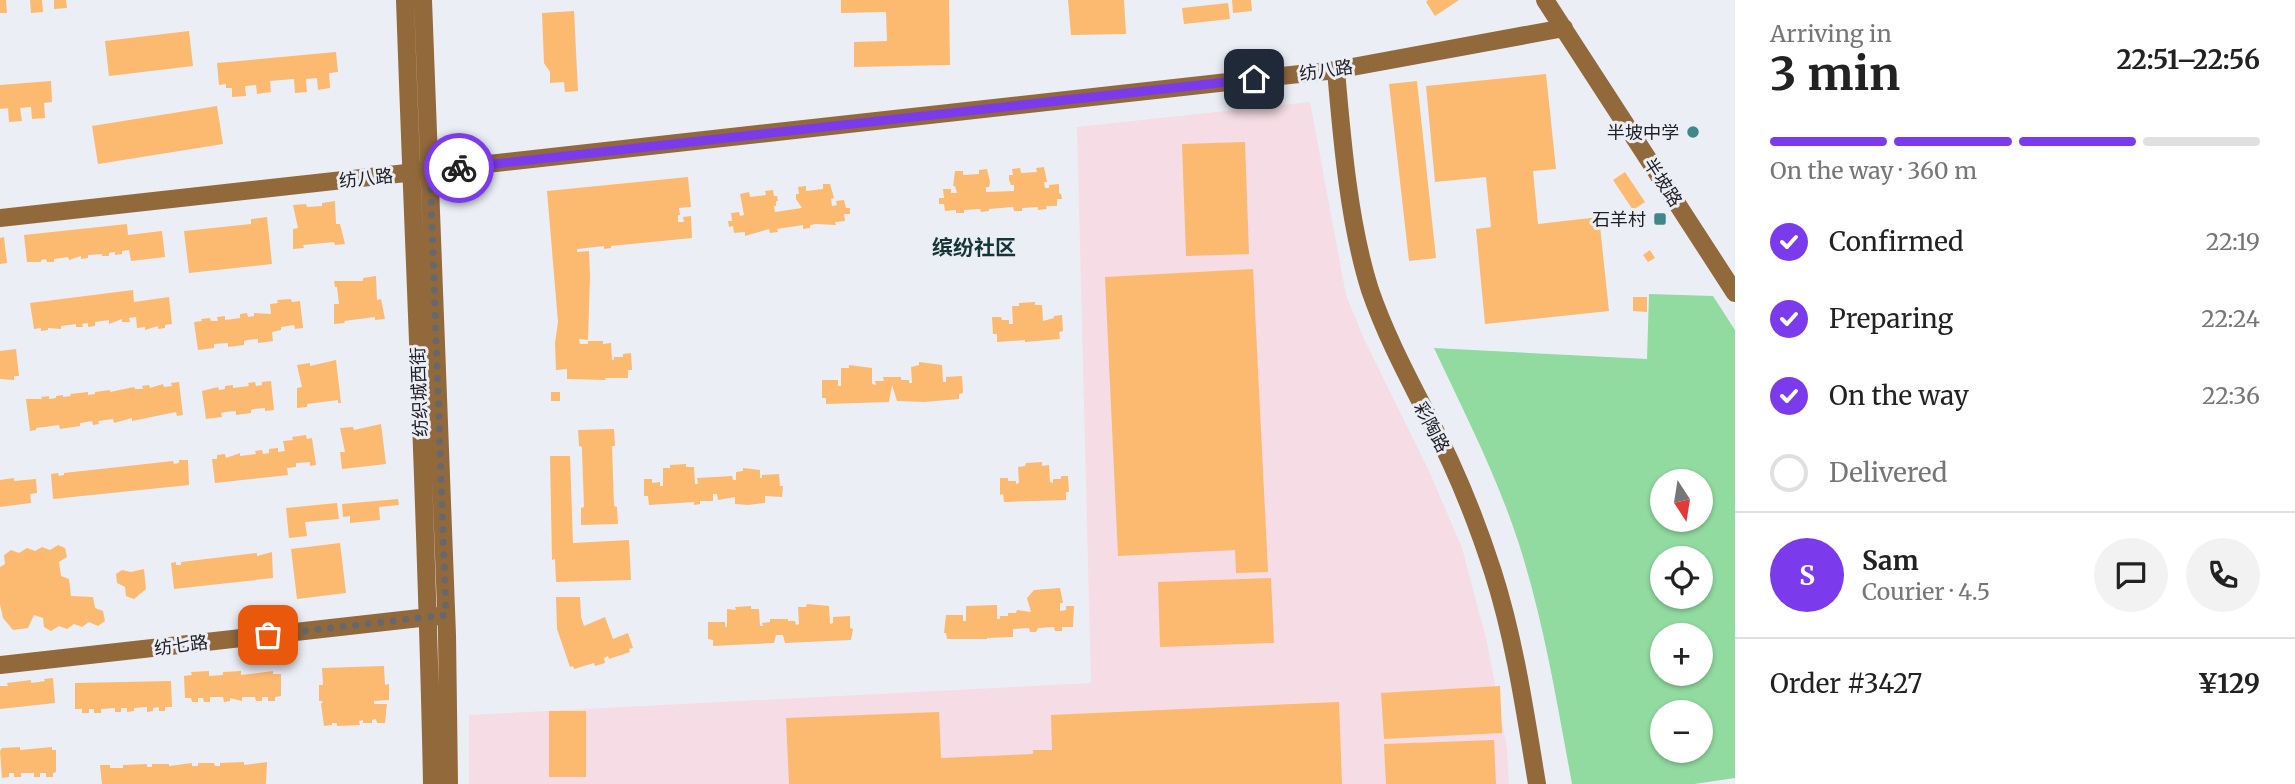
<!DOCTYPE html>
<html lang="en">
<head>
<meta charset="utf-8">
<style>
  :root { --surface:#fff; --page:#f2f2f2; --text:#222; --muted:#767676; --line:#e0e0e0; --accent:#7c3aed }
  body { margin:0; font-family:Merriweather,"Noto Sans SC",serif; background:var(--page); color:var(--text); height:100vh; display:flex; flex-direction:column; font-size:26px; white-space:nowrap }
  * { box-sizing:border-box; margin:0 }
  p { font-size:23px; color:var(--muted) }
  .icon { flex:none; width:38px; height:38px; fill:none; stroke:currentColor; stroke-width:2; stroke-linecap:round; stroke-linejoin:round }
  .map { position:relative; flex:1; overflow:hidden }
  .details { display:flex; flex-direction:column; background:var(--surface); width:560px }
  .details>* { flex:none }
  .needle { width:46px; rotate:168deg }
  .tools { position:absolute; left:1650px; top:469px; display:grid; gap:14px }
  .tools a { display:grid; place-items:center; width:63px; height:63px; border-radius:50%; background:var(--surface); box-shadow:0 2px 5px #0004; font-size:35px }
  .pin { position:absolute; display:grid; place-items:center; width:60px; height:60px; color:#fff; margin:-30px; border-radius:14px; box-shadow:0 4px 10px #0006 }
  .courier { position:absolute; display:grid; place-items:center; width:70px; height:70px; margin:-35px; border:5px solid #7c3aed; border-radius:50%; background:#fff; color:#222; box-shadow:0 2px 9px #0007 }
  .head em { font-style:normal; font-weight:700 }
  .head div { display:flex; flex-direction:column-reverse }
  .head { display:flex; align-items:center; justify-content:space-between; height:119px; padding:0 35px }
  h1 { font-size:46px; font-weight:700; line-height:52px }
  .bar { display:grid; grid-template-columns:repeat(4,1fr); gap:10px 7px; align-content:center; height:84px; padding:0 35px }
  .bar i { height:9px; border-radius:5px; background:var(--line) }
  .bar .active { background:var(--accent) }
  .bar p { grid-column:span 4 }
  .line { display:flex; align-items:center; gap:18px; padding:0 35px; border-top:2px solid var(--line) }
  .line div { flex:1 }
  .round { display:grid; place-items:center; flex:none; width:74px; height:74px; border-radius:37px; background:var(--page) }
  ol { padding:0 35px; list-style:none }
  li { display:flex; align-items:center; gap:21px; height:77px }
  li p { margin-inline-start:auto }
  li .icon { padding:7px; border-radius:50%; background:var(--accent); color:#fff; stroke-width:4 }
  li:last-child { color:var(--muted) }
  li i { width:38px; height:38px; border:4px solid var(--line); border-radius:50% }
  main { display:flex; flex:1; min-height:0 }
  .map>svg:first-child { display:block }
  .industrial { fill:#f6dce4 }
  .green { fill:#91daa0; fill-rule:evenodd }
  .building { fill:#fcb970 }
  .lines { fill:none; stroke-linecap:round; stroke-linejoin:round }
  .secondary { stroke:#91693b; stroke-width:18 }
  .done { stroke:#67686d; stroke-width:7; stroke-dasharray:0 12.6 }
  .route { stroke:#7c3aed; stroke-width:9 }
  .poi-dot { fill:#3f8788; stroke:#eceef6; stroke-width:2.5 }
  .labels { text-anchor:middle; dominant-baseline:central; stroke-width:6; stroke-linejoin:round; paint-order:stroke }
  .street-label { font-size:18px; fill:#202023; stroke:#eceef6 }
  .poi-label { font-size:18px; fill:#202023; stroke:#eceef6; text-anchor:end }
  .quarter-label { font-size:21px; font-weight:bold; fill:#143637; stroke:#eceef6 }
</style>
</head>
<body>
<main>
<div class="map">
<svg width="1735" height="784" viewBox="0 0 1735 784">
  <rect width="100%" height="100%" fill="#eceef6"/>
  <path class="industrial" d="M1310 102 1346 295 1364 339 1430 473 1462 548 1487 642 1507 748 1509 784H469V715L1091 683 1077 127Z"/>
  <path class="green" d="M1649 294 1713 296 1735 330V778L1694 784H1572C1557 703 1544 622 1519 544 1497 476 1464 412 1434 348L1647 359ZM1662 481H1701V520H1662ZM1662 558H1701V597H1662ZM1662 635H1701V674H1662ZM1662 712H1701V751H1662Z"/>
  <path class="building" d="M0 0H6L7 13H0Z
    M30 0H42L43 12 31 13Z
    M54 0H66L67 8 54 9Z
    M841 0H949L950 65 854 67V42L887 41 886 12 841 13Z
    M1068 0H1124L1126 34 1071 35Z
    M1232 0H1251L1252 11 1233 13Z
    M1428 0H1459L1435 16 1426 2Z
    M1228 3 1230 19 1184 24 1182 8Z
    M574 11 578 91 565 92 564 82 550 83V72L544 63 542 13Z
    M189 31 193 66 109 76 105 41Z
    M336 52 338 72 329 73 330 88 318 90 317 78 306 79 307 92 295 93 294 79 270 81 271 92 257 94 256 85 245 86 246 96 232 97V88H226V84L219 85 217 63Z
    M1546 74 1556 169 1533 171 1538 224 1599 217 1609 311 1485 324 1476 229 1491 227 1486 177 1435 182 1426 86Z
    M51 81 52 102 44 103 45 118 32 119 31 107 20 108 22 121 9 122 8 108 0 109V85Z
    M1417 81 1436 258 1409 261 1389 84Z
    M217 106 223 144 98 164 92 126Z
    M1245 142 1249 254 1186 256 1182 144Z
    M1044 167 1047 182H1044L1045 188H1049V185L1059 184V193L1061 194 1062 199H1057V206H1046L1047 209 1038 210V207L1022 208V211H1014L1013 207 989 209V211L981 212 980 209 964 210V213H956V210L945 211 944 204H939V198H944L943 189H951V193H957L955 186H953L955 171H963V175L979 174V170L987 169 990 182 989 187H986V192L1014 191V185H1011L1009 180V175H1013L1012 169 1020 168 1021 173 1037 172 1036 168Z
    M1625 172 1645 202 1633 210 1613 180Z
    M688 177 691 207 679 208 680 215H678V222H684L683 217 691 216 692 238 611 246V248L604 249V246L577 249V252L589 251 590 276 588 340 579 339 580 344H588V341H603V344L611 343 612 360H614V357H623V354L631 353 632 370H628V378H605L606 380 567 379V369L556 370 555 343 558 322 547 191Z
    M823 184H830L834 198 831 199 832 206 837 205 836 201 844 200 846 208H850V214H844L845 221 835 222 836 225 816 224 810 225V228L803 229V225L777 229 778 232 770 233 769 229 745 236V232L734 233 733 226 729 227 728 221H732L731 213 739 212 740 216 744 215 740 194 749 192 750 197 766 195 765 191 773 190 774 196H777L778 201H776V206H774L775 212 802 208 796 199V194H799L798 187 806 186V191L823 189Z
    M335 201 336 224H340L345 244 335 245 334 242 303 245 304 248 293 249V229L298 228 293 205 306 204 307 207 322 206V203Z
    M267 217 272 264 189 273 184 231 251 224V219Z
    M127 224 128 235 162 231 165 257 131 261 129 250 122 251V254L115 255V252L109 253V256H102V254L88 255V258L81 259V256L69 260 68 257 54 259V262H47L46 259 41 260V262H27L24 235Z
    M4 237 7 263 0 264V238Z
    M1650 250 1655 258 1648 262 1643 255Z
    M1253 269 1268 572 1236 573 1235 550 1118 556 1105 277Z
    M376 276 377 300 381 299 385 319 375 320V317L344 321 345 323 334 324V304H339L337 287H335L334 281H363V278Z
    M133 290 134 302 169 297 172 324 165 325V328L158 329V326L145 330V327L137 328 136 317 129 318 130 322H122V319L109 324V320L95 322V326L88 327V323L82 324 83 327H76V324L61 326V329L48 328V330L41 331V328L34 329 30 303Z
    M1633 297H1647V312L1633 311Z
    M291 299 292 302 300 301 303 328 295 329 294 325 281 327V330L272 332 273 341 258 343V339L247 340 244 341V345L228 347V343L214 344V348L198 350 194 322 202 321 201 319 210 318 211 321H218L217 317 225 316V320L240 318V314L247 313 248 317 254 316V313L271 314 270 304 278 303 277 300Z
    M1035 302V305H1042L1043 321 1054 318V316L1062 315 1063 331 1059 332 1060 339 1025 342V340L997 342V334H993L992 317H1001L1002 320H1009V324H1013L1012 306H1019V303Z
    M16 349 19 376H14V380L0 379V351Z
    M336 360 341 403H338V400L307 404V407L297 408V388L302 387 297 365 310 363V366Z
    M919 362 942 365 943 382H946V377L962 376 963 393 959 394V399L924 402 897 401 892 385 889 402 826 404V398H822V380H838V386H841V368H849V365L872 368V384L876 385 875 381H884L883 377H901V380H909V383H912L911 367 919 365Z
    M271 381 274 410 265 411V408L254 409 251 410V413L236 415V411L225 412 221 413 222 417 206 419 202 391 218 387 219 390 225 389V386L233 385V388L249 386 248 383 255 382 256 386 262 385V382Z
    M179 382 183 415 177 416 176 412 132 421V418L114 423 113 419 98 421 99 424 93 425 92 421 80 423V426L60 429 59 425 36 428V430L30 431 26 399H42L41 397 49 396V399L56 398V396L63 395V397L71 396 70 394 88 392V395L95 394V392L110 390V392L134 387 135 389H143L142 386 149 385 150 388 163 384 164 387 172 386 171 383Z
    M551 392H560V401H551Z
    M381 424 386 464 342 469 340 452H345L340 428 353 427 354 430Z
    M614 429 615 446H612L614 506 617 507 618 524 581 525V508L584 507 582 451V447L579 446 578 430Z
    M306 435 307 439 312 438 316 465 310 466V462L296 463V467L287 468 288 475 215 483 212 459H217V455L225 454 226 458 240 453V456L256 454 255 451 262 450 263 454 269 453V449L278 448V452L285 451 283 441 293 440 292 437Z
    M550 456H570L573 543 629 540 631 580 556 582 555 559 552 560Z
    M179 460H188L189 485 53 499 51 474 58 473 59 476 64 475V473L173 461 174 464 179 463Z
    M1042 462V466L1049 465 1050 482 1053 483V479H1061V476H1068L1069 492H1066V500L1004 502 1003 494 1000 495V478H1008V481H1016V484L1019 483 1018 467 1025 466 1026 463Z
    M686 464V467H694L695 484H698L697 478 732 476 733 480H736V472L743 471V468L760 470V478H762V475L779 474 780 486H783L782 497 765 496V503L748 505 735 504V497L718 500 717 494H713V501H700V504L694 505V502L649 505 648 496H644V479H652V483L660 482V486H663V468H670V465Z
    M14 478V481L36 479 37 493 30 494 31 503 0 507V480Z
    M398 499 399 505 379 507 380 520 350 523V516L343 517 342 504Z
    M337 503 339 519 305 522 307 536 289 538 286 508Z
    M340 543 346 593 297 599 291 549Z
    M58 545 65 548 67 557 59 562 61 576 69 579 71 596 93 597 95 608 103 611 105 621 98 626 89 622 82 627 74 624 67 629 59 626 51 631 44 627 43 618 34 615 28 628 13 630 3 618 0 604V567L5 564 4 555 11 550 19 553 27 548 35 551 42 547 50 550Z
    M272 552 273 578 174 589 171 563 176 562V565H181V562L257 553V556Z
    M144 569 146 589 134 599 126 596 125 587 117 583 116 574 122 570 131 572Z
    M1271 578 1274 643 1160 647 1158 582Z
    M1060 588 1063 603H1060V611L1066 610V606H1074L1073 627H1062V631H1055L1054 627 1038 628 1036 632H1030L1029 628 1013 629V637L987 638V639H947L946 633H944L946 615H963V621H966V606L997 605V619H1000V616H1008V613H1016L1017 610 1031 612 1027 598 1034 590Z
    M556 597H580L581 617 584 626 605 617 613 639 628 633 633 648 629 649 630 652 609 659 608 656 604 658 605 663 595 666 594 663 574 669 573 666 570 667 557 629Z
    M807 604 829 606 830 624 833 623V617L850 616V628L853 629 851 640 785 643 783 635H776L774 643 713 646V640L708 639V622H725V627H727V609L736 610 735 607 751 606V609H759L760 626H763L762 623 770 622V619H788V621H795L796 625 799 624 798 607H806Z
    M384 666 385 685 389 684V700L374 701V704H387L385 723H377L376 719 372 720V723H363V720L359 721 360 725 337 726V723H332V725L324 726 321 704 323 701H319V685H323L322 668Z
    M209 671V676L223 675V672L241 671V675L273 671V674H281V696L275 697V701H268V697H262V701H256L255 697H242V701L230 698V701L224 702 223 697H210V702H204L203 698H198V702H192L191 698H185L184 676 192 675 191 672Z
    M53 678 55 703 0 709V686H8L7 683 31 680V683L45 681 44 679Z
    M171 681 172 707H165V711H159V707L153 708V711L147 712V707L134 708V711L127 712V708H121V712H115V708L101 709V713H94V709H89V713H82V709H75V683Z
    M1500 686 1502 733 1384 739 1381 693Z
    M1339 702 1342 784H789L786 718 939 712 941 758 1033 754V750H1052L1051 715Z
    M549 711H586V777H549Z
    M1494 740 1496 784H1386L1384 744Z
    M20 747V750L52 747V750H56V772L53 773V777H46V773H40V777H34V773H21V777H14V773H9V777L2 778 0 751 2 748Z
    M244 762V765L267 762 266 784H102L100 765H110V768H123V765L147 764V767H152V764H169V766L192 763V766H198V763H214L215 766H220V763Z"/>
  <g class="lines">
    <path class="secondary" d="M405 0C414 261 427 523 432 784
      M423 0 447 635 449 784
      M1545 0 1735 293
      M1336 70C1342 140 1349 224 1370 290 1391 351 1424 405 1451 463 1467 498 1481 535 1493 572 1515 641 1525 712 1537 784
      M0 218 1336 70 1564 28
      M0 665 438 616"/>
  </g>
  <g class="lines">
    <path class="done" d="M268 635 446 615 430 171 459 168"/>
    <path class="route" d="M459 168 1254 79"/>
  </g>
  <g class="poi-dot">
    <circle cx="1693" cy="132" r="7"/>
    <rect x="1653" y="212" width="14" height="14" rx="3.5"/>
  </g>
  <g class="labels">
    <g class="street-label">
      <text transform="translate(1326 70) rotate(-8)">纺八路</text>
      <text transform="translate(366 178) rotate(-6)">纺八路</text>
      <text transform="translate(1663 182) rotate(57)">半坡路</text>
      <text transform="translate(419 392) rotate(-92)">纺织城西街</text>
      <text transform="translate(1432 427) rotate(62)">彩陶路</text>
      <text transform="translate(181 645) rotate(-7)">纺七路</text>
    </g>
    <g class="poi-label">
      <text x="1679" y="132">半坡中学</text>
      <text x="1646" y="219">石羊村</text>
    </g>
    <g class="quarter-label">
      <text x="974" y="247">缤纷社区</text>
    </g>
  </g>
</svg>
<div class="tools">
<a><svg class="needle" viewBox="-14 -14 28 28"><path d="M0-13l5 13h-10z" fill="#e53935"/><path d="M0 13l5-13h-10z" fill="#767676"/></svg></a>
<a><svg class="icon" aria-label="locate" viewBox="0 0 24 24"><circle cx="12" cy="12" r="6"/><path d="M12 2v4M12 18v4M2 12h4M18 12h4"/></svg></a>
<a>+</a>
<a>−</a>
</div>
<div class="pin" style="left:268px;top:635px;background:#ea580c"><svg class="icon" aria-label="bag" viewBox="0 0 24 24"><path d="M5 8h14l-1 12H6zM9 8a3 3 0 0 1 6 0"/></svg></div>
<div class="pin" style="left:1254px;top:79px;background:#1f2937"><svg class="icon" aria-label="home" viewBox="0 0 24 24"><path d="M3 11l9-7 9 7M6 9v11h12V9"/></svg></div>
<div class="courier" style="left:459px;top:168px"><svg class="icon" aria-label="bike" viewBox="0 0 24 24"><circle cx="6" cy="16" r="4"/><circle cx="18" cy="16" r="4"/><path d="M6 16l4-8h5l3 8M10 8l3 8H6M13 5h3"/></svg></div>
</div>
<section class="details">
<div class="head"><div><h1>3 min</h1><p>Arriving in</p></div><em>22:51–22:56</em></div>
<div class="bar"><i class="active"></i><i class="active"></i><i class="active"></i><i></i><p>On the way · 360 m</p></div>
<ol>
<li><svg class="icon" aria-label="check" viewBox="0 0 24 24"><path d="M5 12l5 5 9-10"/></svg>Confirmed<p>22:19</p></li>
<li><svg class="icon" aria-label="check" viewBox="0 0 24 24"><path d="M5 12l5 5 9-10"/></svg>Preparing<p>22:24</p></li>
<li><svg class="icon" aria-label="check" viewBox="0 0 24 24"><path d="M5 12l5 5 9-10"/></svg>On the way<p>22:36</p></li>
<li><i></i>Delivered</li>
</ol>
<div class="line" style="height:126px"><b class="round" style="background:var(--accent);color:#fff">S</b><div><b>Sam</b><p>Courier · 4.5</p></div><a class="round"><svg class="icon" aria-label="chat" viewBox="0 0 24 24"><path d="M4 5h16v11H9l-5 4z"/></svg></a><a class="round"><svg class="icon" aria-label="phone" viewBox="0 0 24 24"><path d="M5 4h4l2 5-3 2q2 4 5 5l2-3 5 2v4C11 20 4 13 5 4z"/></svg></a></div>
<div class="line" style="height:91px"><div>Order #3427</div><b>¥129</b></div>
</section>
</main>
</body>
</html>
